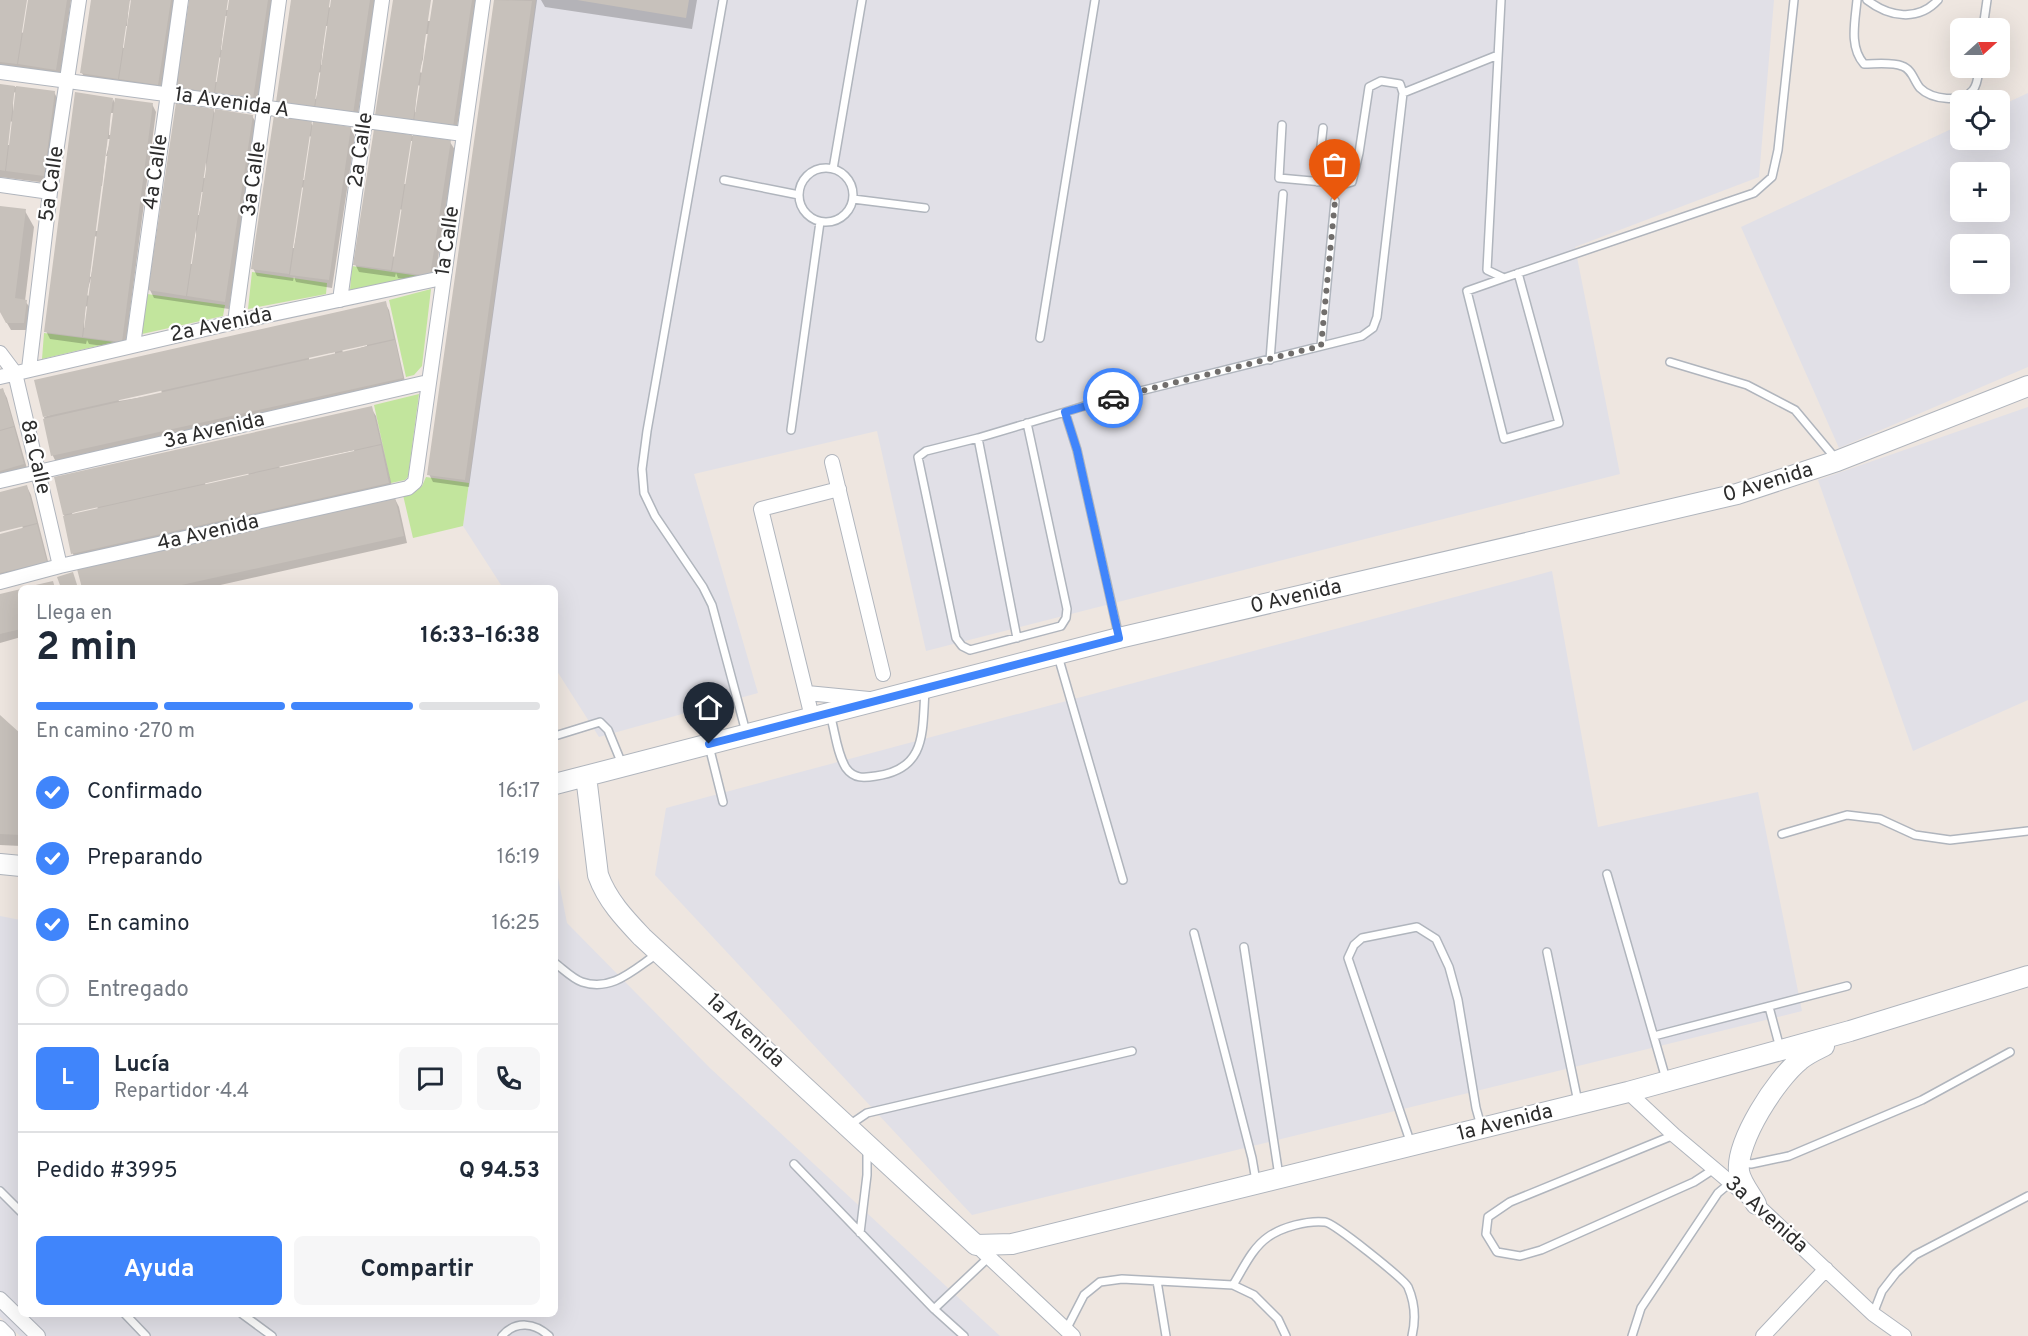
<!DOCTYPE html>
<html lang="es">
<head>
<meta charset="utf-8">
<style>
  :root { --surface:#fff; --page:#f6f6f7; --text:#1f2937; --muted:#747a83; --line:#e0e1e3; --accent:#4085fb }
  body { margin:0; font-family:Overpass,sans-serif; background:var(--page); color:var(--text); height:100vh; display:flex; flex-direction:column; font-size:22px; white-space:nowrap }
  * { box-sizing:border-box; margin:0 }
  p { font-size:20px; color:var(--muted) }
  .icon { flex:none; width:33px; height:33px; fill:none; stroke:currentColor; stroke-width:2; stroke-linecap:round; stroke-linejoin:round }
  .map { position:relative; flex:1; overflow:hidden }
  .panel { position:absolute; left:18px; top:585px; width:540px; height:732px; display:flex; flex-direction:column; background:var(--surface); border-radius:9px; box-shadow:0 6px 24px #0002 }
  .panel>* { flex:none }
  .needle { width:39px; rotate:69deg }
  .tools { position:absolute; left:1950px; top:18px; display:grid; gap:12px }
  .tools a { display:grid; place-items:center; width:60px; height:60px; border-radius:9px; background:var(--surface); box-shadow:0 6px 24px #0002; font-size:30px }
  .pin { position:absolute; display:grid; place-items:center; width:51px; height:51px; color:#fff; margin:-62px -26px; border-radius:50% 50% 50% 0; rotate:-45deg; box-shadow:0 0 6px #0007 }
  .pin .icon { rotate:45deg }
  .courier { position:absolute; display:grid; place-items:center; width:60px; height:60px; margin:-30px; border:4px solid #4085fb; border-radius:50%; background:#fff; color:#222; box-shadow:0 2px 8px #0007 }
  .head em { font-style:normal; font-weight:700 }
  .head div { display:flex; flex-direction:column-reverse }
  .head { display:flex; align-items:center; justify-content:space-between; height:102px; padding:0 18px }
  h1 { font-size:39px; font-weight:700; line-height:45px }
  .bar { display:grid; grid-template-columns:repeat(4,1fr); gap:9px 6px; align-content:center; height:72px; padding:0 18px }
  .bar i { height:8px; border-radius:4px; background:var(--line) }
  .bar .on { background:var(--accent) }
  .bar p { grid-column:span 4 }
  .line { display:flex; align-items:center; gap:15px; padding:0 18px; border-top:2px solid var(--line) }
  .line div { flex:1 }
  .round { display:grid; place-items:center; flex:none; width:63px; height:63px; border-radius:9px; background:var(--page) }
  ol { padding:0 18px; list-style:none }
  li { display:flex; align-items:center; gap:18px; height:66px }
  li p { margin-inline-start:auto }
  li .icon { padding:6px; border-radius:50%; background:var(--accent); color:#fff; stroke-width:4 }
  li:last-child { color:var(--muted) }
  li i { width:33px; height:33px; border:3px solid var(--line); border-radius:50% }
  .cta { display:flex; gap:12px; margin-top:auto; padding:12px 18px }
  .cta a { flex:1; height:69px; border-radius:9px; background:var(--accent); color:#fff; font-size:24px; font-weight:700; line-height:69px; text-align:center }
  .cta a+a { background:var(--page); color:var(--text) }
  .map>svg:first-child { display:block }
  .industrial { fill:#e1e0e7; fill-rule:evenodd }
  .green { fill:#c2e59d }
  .shadow { fill:#0003; fill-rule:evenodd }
  .building { fill:#c7c1bb }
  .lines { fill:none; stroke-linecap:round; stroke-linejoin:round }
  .lane-casing { stroke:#b0b5bd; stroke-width:10 }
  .street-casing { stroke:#b0b5bd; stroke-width:16 }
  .secondary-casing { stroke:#b0b5bd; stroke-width:22 }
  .lane { stroke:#fff; stroke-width:7 }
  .street { stroke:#fff; stroke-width:14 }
  .secondary { stroke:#fff; stroke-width:20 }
  .done { stroke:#716e6c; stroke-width:6; stroke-dasharray:0 10.8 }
  .route { stroke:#4085fb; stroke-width:8 }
  .labels { text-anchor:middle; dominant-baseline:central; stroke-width:4.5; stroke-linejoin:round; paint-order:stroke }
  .street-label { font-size:21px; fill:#2d2d2d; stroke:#fff }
</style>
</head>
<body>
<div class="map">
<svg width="2028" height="1336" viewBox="0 0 2028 1336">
  <rect width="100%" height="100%" fill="#eee6e0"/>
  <path class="industrial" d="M536 0H1774L1759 177 1575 247 1620 474 926 651 877 431 694 474 758 693 599 737 555 668V588H503L463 526Z
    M2028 93V367L1839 448 1741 227 1960 125V140H2000V106ZM1960 172H2000V212H1960ZM2000 244V284H1960V244Z
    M2028 407V700L1913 751 1818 480Z
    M1552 571 1598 827 1758 792 1802 1011 972 1215 655 875 666 808Z
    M555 862 567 923 710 1068 1000 1336H20L0 1317V916L21 920V1314H555Z"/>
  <path class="green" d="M352 266 419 276 350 290Z
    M252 272 327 283 326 294 248 309Z
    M431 289 422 366 414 375 406 377 389 300Z
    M147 294 225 305 223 316 142 334Z
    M44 333 114 342 42 359Z
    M419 394 408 477 405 480 391 483 374 405Z
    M426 477 469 483 463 526 413 538 403 495 422 486Z"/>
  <path class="shadow" d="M0 0H25L20 32 24 33 29 0H71L60 77 24 72 21 68 20 71 0 68Z
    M93 0H131L129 1 127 26H124L123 48H126L133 0H175L161 92 125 86 123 81 122 86 86 80 82 73Z
    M191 0H227L225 10H230L231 0H273L257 106 182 95 177 87ZM224 16H228L224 50H221ZM218 57 222 58 217 82H214Z
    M293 0H329L328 7 332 8 333 0H375L357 121 282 109 277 101ZM325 26H329L323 65H321ZM318 72 322 73 316 99 314 98Z
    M394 0H430L427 21H431L434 0H477L456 134 381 122 377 115ZM425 34H429L423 73 419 72 423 59ZM417 85 421 86 417 113 415 112Z
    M495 0H537L469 487 433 482 429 474Z
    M541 0H697L692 29 545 7Z
    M0 85 54 92 58 100 48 183 0 177ZM13 92 17 93 15 111H13ZM9 121 13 122 10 145H8Z
    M113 99 115 103 152 104 156 112 125 349 89 344 87 340 86 344 50 339 46 331ZM110 113H114L111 135H109ZM107 139H111L106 156H108L99 231H94L100 186H102ZM94 236 98 237 91 277 89 276ZM91 278H93L90 296 86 295ZM85 306 89 307 86 328H84Z
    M213 110 216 115 252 116 257 124 229 309 154 298 150 290ZM205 162H206L207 178H202ZM200 192H204L199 215H196ZM196 229 197 245 194 264H189Z
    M311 123 313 126 351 129 355 137 332 288 296 282 294 277 293 281 257 276 253 268ZM308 136 313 137 306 180H303ZM300 187 305 188 294 248H291Z
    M375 130 450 142 455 150 434 284 398 278 396 273 395 277 359 272 355 264ZM410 141H414L406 184H403ZM399 209 403 210 395 257 392 256Z
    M0 207 25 211 34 227 25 301 31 309 28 330H11L0 311Z
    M385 303 389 310 406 386 57 464 53 456 44 417ZM367 344V346L343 353 342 349ZM335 352V355L309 361V356ZM161 389 162 394 119 401 118 399Z
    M3 390 7 398 28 472 0 480V391Z
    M371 408 376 416 393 491 77 561 73 554 56 479ZM354 450 355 453 280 469 279 465ZM248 472 249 476 206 486 205 483ZM97 505 98 510 73 515 72 513Z
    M27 487 31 495 50 569 0 582V535L23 529 22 525 0 531V494Z
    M395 499 399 507 407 543 207 588H83Z
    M21 590V637L0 643V596Z
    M0 717 21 736V846L0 845Z"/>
  <path class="building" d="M0 0H27L17 64 0 62Z
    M28 0H67L56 70 18 64Z
    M91 0H130L118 79 80 73Z
    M131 0H171L158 85 119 79Z
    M189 0H228L214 93 176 87Z
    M229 0H268L253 99 215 93Z
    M291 0H330L314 108 276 102Z
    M331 0H370L353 114 315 108Z
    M393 0H431L413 121 375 115Z
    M433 0H472L453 127 414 121Z
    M494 0 532 1 465 480 427 475Z
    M577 0H689L686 18Z
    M0 84 15 86 5 171 0 170Z
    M16 86 55 91 44 176 6 171Z
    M75 92 113 98 82 337 44 332Z
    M115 98 153 103 122 342 83 337Z
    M176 103 214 109 186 296 148 290Z
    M215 109 253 115 225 302 187 296Z
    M274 115 312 121 289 274 251 269Z
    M313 121 351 127 329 280 290 275Z
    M374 129 412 135 391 270 353 265Z
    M413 135 451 140 430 276 392 271Z
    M0 206 26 209 15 298 27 300 24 323H6L0 312Z
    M386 301 394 339 43 417 34 380Z
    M395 340 403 378 51 456 43 419Z
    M3 388 14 426 0 430V389Z
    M372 406 381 444 63 515 54 477Z
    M14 427 24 464 0 471V431Z
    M381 445 389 483 71 554 63 516Z
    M27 485 37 523 0 532V492Z
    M395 498 404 536 168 588H82L77 569Z
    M37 524 47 562 0 573V534Z
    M73 572 78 588H61L57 577Z
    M53 581 55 588H27V587Z
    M21 589V629L0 634V594Z
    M0 715 21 734V835L0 834Z"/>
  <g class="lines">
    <defs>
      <path id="lane" d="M723 0 647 431 642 469 644 493 655 516 703 587 712 605 746 732
        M1501 0 1487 270 1504 278 1754 193 1772 177 1778 150 1794 0
        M1857 0C1855 22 1849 47 1864 64 1876 64 1892 62 1902 66 1912 69 1914 81 1920 88 1931 99 1962 104 1973 90 1978 84 1978 75 1979 68
        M1867 0C1889 17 1918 22 1938 0
        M1983 28 1987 0
        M1403 93 1498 55
        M799 195a27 27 0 1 1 54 0a27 27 0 1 1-54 0Z
        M833 169 862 0
        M724 180 799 195
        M1317 182 1323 128
        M853 199 925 208
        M1504 278 1467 291 1504 439 1559 423 1518 273
        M1040 338 1095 0
        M1321 346 1335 201
        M1270 360 1283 194
        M1670 362 1747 385 1795 410 1836 459
        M1027 423 1067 609 1066 618 1061 626 970 650 962 646 956 638 918 457 926 451 978 438 1065 412
        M791 430 820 222
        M978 438 1017 638
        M1119 637 1077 450 1065 412 1100 401 1362 336 1373 328 1377 317 1403 93 1400 84 1381 81 1369 87 1359 153 1352 182 1345 184 1279 178 1282 125
        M1058 656 1123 880
        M830 714C835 731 837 754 846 768 854 779 864 778 876 776 927 769 922 732 925 691
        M558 735 600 722 608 730 622 764
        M709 746 723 802
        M1782 834 1847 815 1880 819 1915 835 1950 840 2028 831
        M1607 874 1666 1079
        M1194 933 1252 1158 1256 1181
        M1244 947 1279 1176
        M1547 952 1578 1102
        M555 963C563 969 573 979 582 982 612 992 633 970 657 954
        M1769 1007 1780 1048
        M1654 1036 1847 986
        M848 1126 867 1113 1132 1051
        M1674 1135 1510 1202 1488 1217 1486 1234 1497 1252 1520 1256 1541 1250 1694 1182 1714 1169
        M1411 1144 1348 958 1354 945 1362 938 1417 927 1436 939 1449 967 1458 1000 1476 1108 1481 1126
        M1742 1162 1751 1164 1789 1156 1922 1100 2010 1052
        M794 1164 934 1309 988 1258
        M0 1191 21 1212
        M860 1233 867 1175V1149
        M1157 1281 1166 1336
        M1233 1285C1243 1269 1252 1248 1268 1237 1282 1227 1308 1220 1325 1222 1334 1223 1404 1279 1408 1287 1415 1303 1416 1319 1412 1336
        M934 1309 964 1336
        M125 1314 146 1336
        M242 1314 272 1336
        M1873 1314 1882 1291 1896 1273 1915 1255 2028 1196
        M1066 1330 1084 1295 1100 1282 1122 1279 1233 1285 1254 1295 1278 1319 1286 1336
        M502 1336C516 1320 535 1323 549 1336
        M1632 1336 1641 1308 1718 1193 1730 1183"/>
      <path id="street" d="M0 72 463 134
        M0 185 50 192
        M340 300 382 0
        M235 322 279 0
        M133 345 181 0
        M0 353 15 373 60 566
        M29 369 50 192 79 0
        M0 377 235 322 442 278
        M832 462 883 674
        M0 481 428 382
        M0 582 60 566 408 488 415 482 483 0
        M807 693 869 699
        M812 717 761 509 839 489
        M1628 1092 1674 1135 1756 1204 1873 1314 1904 1336
        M976 1245 1073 1336
        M0 1299 38 1336
        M0 1328 8 1336
        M1763 1336 1826 1269"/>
      <path id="secondary" d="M586 776 598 875C607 900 624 918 642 937L976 1245 1012 1244 1628 1092 1850 1031 2028 976
        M555 784 1119 638 1737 494 1837 461 2028 386
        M0 864 21 866
        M1756 1204C1751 1195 1740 1181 1739 1171 1736 1141 1777 1078 1800 1060 1807 1054 1816 1050 1824 1046"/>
    </defs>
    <use href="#lane" class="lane-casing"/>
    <use href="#street" class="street-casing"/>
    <use href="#secondary" class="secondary-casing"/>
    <use href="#lane" class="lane"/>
    <use href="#street" class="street"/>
    <use href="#secondary" class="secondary"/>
  </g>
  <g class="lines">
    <path class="done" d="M1113 398 1321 346 1335 201"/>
    <path class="route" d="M709 744 1119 638 1077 450 1065 412 1113 398"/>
  </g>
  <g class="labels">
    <g class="street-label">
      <text transform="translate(232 103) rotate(8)">1a Avenida A</text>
      <text transform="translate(361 150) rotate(-82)">2a Calle</text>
      <text transform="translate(156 172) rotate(-82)">4a Calle</text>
      <text transform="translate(254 179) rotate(-82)">3a Calle</text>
      <text transform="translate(52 184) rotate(-82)">5a Calle</text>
      <text transform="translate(448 241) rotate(-82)">1a Calle</text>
      <text transform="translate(221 325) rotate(-12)">2a Avenida</text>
      <text transform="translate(214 431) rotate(-13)">3a Avenida</text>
      <text transform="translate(35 457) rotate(77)">8a Calle</text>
      <text transform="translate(1768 483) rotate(-17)">0 Avenida</text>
      <text transform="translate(208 533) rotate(-13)">4a Avenida</text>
      <text transform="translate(1296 597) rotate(-13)">0 Avenida</text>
      <text transform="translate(745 1031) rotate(43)">1a Avenida</text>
      <text transform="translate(1505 1123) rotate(-14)">1a Avenida</text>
      <text transform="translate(1766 1215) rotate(42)">3a Avenida</text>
    </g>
  </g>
</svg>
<div class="tools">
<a><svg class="needle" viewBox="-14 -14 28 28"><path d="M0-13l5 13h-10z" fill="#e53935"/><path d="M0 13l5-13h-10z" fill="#747a83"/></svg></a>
<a><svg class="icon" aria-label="locate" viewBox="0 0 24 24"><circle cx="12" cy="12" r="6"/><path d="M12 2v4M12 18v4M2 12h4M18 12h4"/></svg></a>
<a>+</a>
<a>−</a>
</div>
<div class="pin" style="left:1335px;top:201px;background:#ea580c"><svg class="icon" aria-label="bag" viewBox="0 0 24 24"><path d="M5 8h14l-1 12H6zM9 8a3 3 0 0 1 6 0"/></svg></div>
<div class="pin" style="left:709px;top:744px;background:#1f2937"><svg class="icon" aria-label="home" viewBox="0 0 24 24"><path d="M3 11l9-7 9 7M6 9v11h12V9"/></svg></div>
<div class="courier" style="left:1113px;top:398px"><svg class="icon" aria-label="car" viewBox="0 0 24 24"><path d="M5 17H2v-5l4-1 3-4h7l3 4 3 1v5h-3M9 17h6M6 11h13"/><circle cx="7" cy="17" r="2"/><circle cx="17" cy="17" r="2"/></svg></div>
<section class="panel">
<div class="head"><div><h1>2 min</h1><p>Llega en</p></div><em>16:33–16:38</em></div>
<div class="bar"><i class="on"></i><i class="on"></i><i class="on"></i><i></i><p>En camino · 270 m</p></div>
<ol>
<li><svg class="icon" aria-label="check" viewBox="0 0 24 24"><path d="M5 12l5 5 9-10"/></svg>Confirmado<p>16:17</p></li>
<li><svg class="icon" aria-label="check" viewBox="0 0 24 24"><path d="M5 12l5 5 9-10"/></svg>Preparando<p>16:19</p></li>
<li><svg class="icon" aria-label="check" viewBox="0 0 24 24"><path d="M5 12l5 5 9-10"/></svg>En camino<p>16:25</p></li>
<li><i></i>Entregado</li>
</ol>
<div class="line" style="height:108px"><b class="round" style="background:var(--accent);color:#fff">L</b><div><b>Lucía</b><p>Repartidor · 4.4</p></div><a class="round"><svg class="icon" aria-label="chat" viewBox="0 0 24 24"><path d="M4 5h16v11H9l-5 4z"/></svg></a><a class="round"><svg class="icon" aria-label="phone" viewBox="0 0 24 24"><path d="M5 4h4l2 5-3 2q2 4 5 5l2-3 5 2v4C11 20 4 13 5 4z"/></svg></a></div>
<div class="line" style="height:78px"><div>Pedido #3995</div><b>Q 94.53</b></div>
<div class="cta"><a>Ayuda</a><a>Compartir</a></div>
</section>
</div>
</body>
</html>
